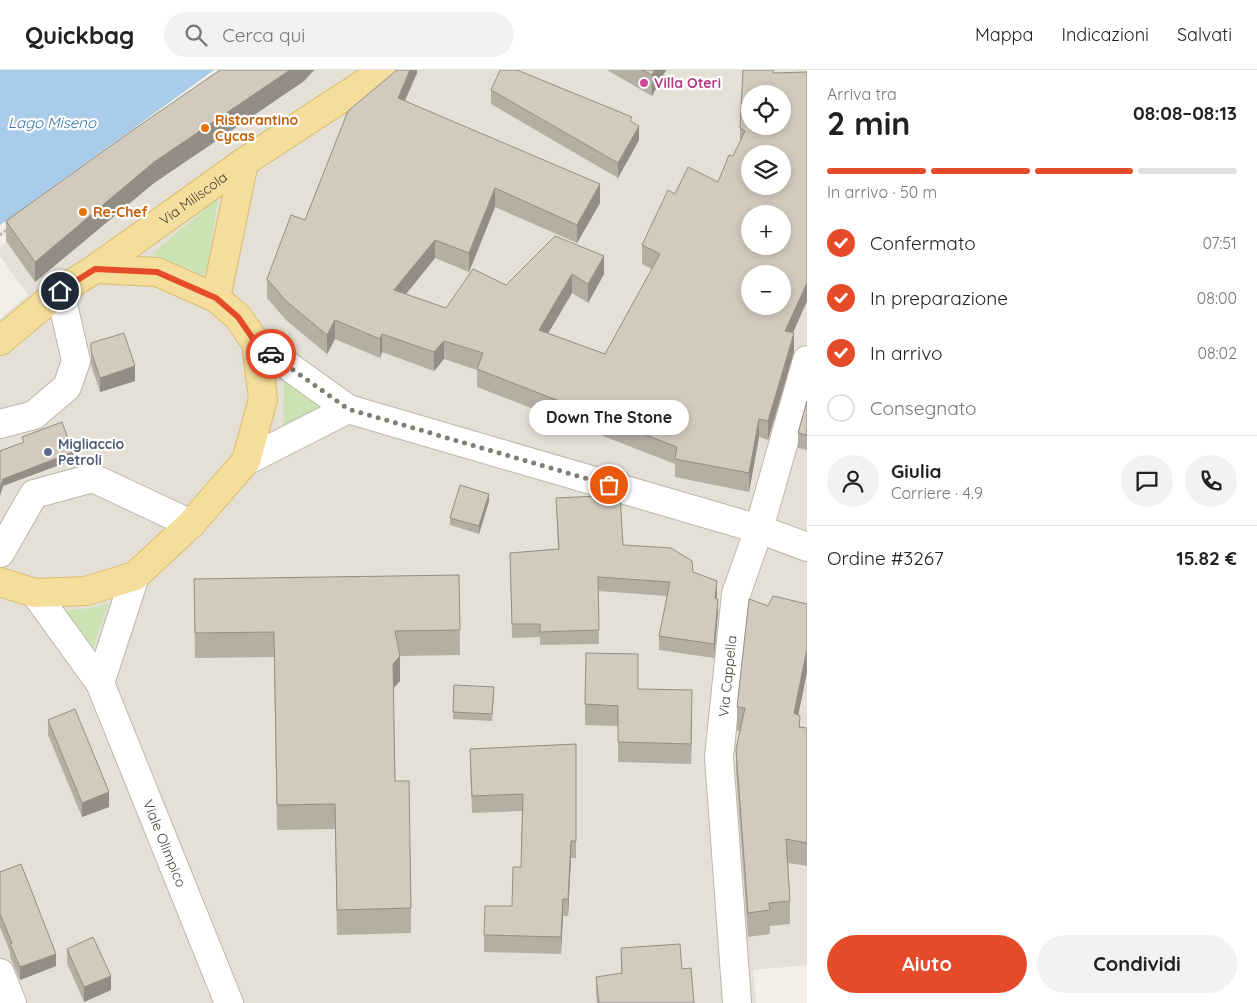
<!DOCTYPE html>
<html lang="it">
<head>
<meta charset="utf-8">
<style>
  :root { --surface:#fff; --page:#f2f2f2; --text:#222; --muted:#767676; --line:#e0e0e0; --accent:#e64b29 }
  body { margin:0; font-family:Quicksand,sans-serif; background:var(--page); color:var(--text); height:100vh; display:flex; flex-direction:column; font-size:19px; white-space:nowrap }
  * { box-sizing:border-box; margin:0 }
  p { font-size:16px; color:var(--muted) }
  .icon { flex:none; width:28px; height:28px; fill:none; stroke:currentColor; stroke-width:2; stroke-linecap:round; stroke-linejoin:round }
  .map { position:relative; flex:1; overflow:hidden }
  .side { display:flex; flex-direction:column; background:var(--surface); width:450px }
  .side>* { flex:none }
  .buttons { position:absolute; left:741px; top:15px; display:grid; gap:10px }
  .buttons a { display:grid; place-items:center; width:50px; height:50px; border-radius:50%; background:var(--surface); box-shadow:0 2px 8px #0003; font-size:25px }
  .pin { position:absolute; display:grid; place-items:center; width:42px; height:42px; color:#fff; margin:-21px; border:2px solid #fff; border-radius:50%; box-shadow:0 1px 5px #0007 }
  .courier { position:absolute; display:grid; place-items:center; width:50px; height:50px; margin:-25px; border:4px solid #e64b29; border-radius:50%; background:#fff; color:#222; box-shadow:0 1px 6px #0007 }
  .bubble { position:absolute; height:35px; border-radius:18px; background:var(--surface); box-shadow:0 2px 8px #0003; font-size:16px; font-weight:700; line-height:35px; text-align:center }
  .head em { font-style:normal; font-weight:700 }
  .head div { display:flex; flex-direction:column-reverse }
  .head { display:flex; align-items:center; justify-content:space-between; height:85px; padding:0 20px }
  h1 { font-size:32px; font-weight:700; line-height:38px }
  .bar { display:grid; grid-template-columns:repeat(4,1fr); gap:8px 5px; align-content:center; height:60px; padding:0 20px }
  .bar i { height:6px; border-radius:4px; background:var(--line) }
  .bar .current { background:var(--accent) }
  .bar p { grid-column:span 4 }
  .line { display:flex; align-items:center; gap:12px; padding:0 20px; border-top:1px solid var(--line) }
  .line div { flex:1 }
  .round { display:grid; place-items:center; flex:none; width:52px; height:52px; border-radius:26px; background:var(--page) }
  ol { padding:0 20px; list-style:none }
  li { display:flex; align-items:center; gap:15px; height:55px }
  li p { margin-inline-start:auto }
  li .icon { padding:5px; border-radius:50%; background:var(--accent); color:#fff; stroke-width:4 }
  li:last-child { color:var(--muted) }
  li i { width:28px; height:28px; border:2px solid var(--line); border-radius:50% }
  .button { display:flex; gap:10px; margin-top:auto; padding:10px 20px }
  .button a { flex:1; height:58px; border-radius:30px; background:var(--accent); color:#fff; font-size:20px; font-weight:700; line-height:58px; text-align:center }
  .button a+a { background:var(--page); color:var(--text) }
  header { display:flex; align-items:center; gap:30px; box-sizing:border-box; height:70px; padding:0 25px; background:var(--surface); border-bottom:1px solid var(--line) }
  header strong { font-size:24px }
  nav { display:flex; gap:28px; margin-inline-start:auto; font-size:18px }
  .search { width:350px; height:45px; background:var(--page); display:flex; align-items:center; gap:12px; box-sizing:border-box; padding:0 18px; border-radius:28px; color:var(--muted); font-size:19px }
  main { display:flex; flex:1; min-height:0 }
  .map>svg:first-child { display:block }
  .residential { fill:#e5e0d5; fill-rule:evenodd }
  .green { fill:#cbe2b3 }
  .water { fill:#a8cce9 }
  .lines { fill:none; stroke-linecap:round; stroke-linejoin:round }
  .minor-casing { stroke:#bcb6aa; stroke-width:30 }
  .major-casing { stroke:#d8bc6d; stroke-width:30 }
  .path { stroke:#bdb29c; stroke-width:3; stroke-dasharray:2.5 2.5; stroke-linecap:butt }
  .minor { stroke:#fff; stroke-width:28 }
  .major { stroke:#f5de9c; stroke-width:28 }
  .wall { fill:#b5aea3 }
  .shaded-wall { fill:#938d84 }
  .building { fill:#d2cabd; stroke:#938d84; fill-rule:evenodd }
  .done { stroke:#817d74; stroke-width:5; stroke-dasharray:0 9 }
  .route { stroke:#e64b29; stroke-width:6 }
  .hotel-dot { fill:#d1479c; stroke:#fff; stroke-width:2 }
  .food-dot { fill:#e8710a; stroke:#fff; stroke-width:2 }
  .service-dot { fill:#5c6f8a; stroke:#fff; stroke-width:2 }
  .labels { text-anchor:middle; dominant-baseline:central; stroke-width:4.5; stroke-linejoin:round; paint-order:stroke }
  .hotel-label { font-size:14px; font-weight:bold; fill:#b23c85; stroke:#fff; text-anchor:start }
  .food-label { font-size:14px; font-weight:bold; fill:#c56008; stroke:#fff; text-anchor:start }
  .street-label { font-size:14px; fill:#443f36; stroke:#fff }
  .service-label { font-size:14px; font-weight:bold; fill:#4e5e75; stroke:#fff; text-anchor:start }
  .water-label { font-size:15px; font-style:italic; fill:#3974a6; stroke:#fff }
</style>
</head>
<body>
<header>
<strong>Quickbag</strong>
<div class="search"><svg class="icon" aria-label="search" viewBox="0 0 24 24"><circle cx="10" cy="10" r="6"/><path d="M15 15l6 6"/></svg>Cerca qui</div>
<nav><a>Mappa</a><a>Indicazioni</a><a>Salvati</a></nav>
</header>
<main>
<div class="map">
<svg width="807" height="933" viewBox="0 0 807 933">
  <rect width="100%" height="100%" fill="#f1efe6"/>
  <path class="residential" d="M259 0H807V895L753 900 756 933H0V249L28 225 0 186V177ZM750 24H782V56H750ZM750 84H782V116H750ZM750 144H782V176H750ZM750 204H782V236H750Z"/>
  <path class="green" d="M218 128 206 206 152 184Z
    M284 307 328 340 283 356Z
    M108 533 93 578 64 541 98 537Z"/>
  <path class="water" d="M0 0H214L0 155Z"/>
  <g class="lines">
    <defs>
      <g id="minor">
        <path d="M256 273 348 339 759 459 807 477"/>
        <path d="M0 354 34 345 67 317 76 291 60 221"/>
        <path d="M246 391 348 339"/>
        <path d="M0 483 34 424 93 408 191 454"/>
        <path id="s1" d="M35 523 100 613 229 933"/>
        <path d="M100 613 135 506"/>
        <path d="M0 903 12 933"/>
        <path id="s2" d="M737 933 719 687 736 524 759 459 807 290"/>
      </g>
      <g id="major">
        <path id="s3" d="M95 199 244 92 385 0"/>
        <path d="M216 228 244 92"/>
        <path d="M0 271 60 221 95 199 157 202 216 228 238 247 256 273 263 329 246 391 191 454 135 506 86 521 35 523 0 512"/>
      </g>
    </defs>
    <use href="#minor" class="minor-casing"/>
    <use href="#major" class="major-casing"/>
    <path class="path" d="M0 165 9 158"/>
    <use href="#minor" class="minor"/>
    <use href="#major" class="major"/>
  </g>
  <path class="wall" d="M220 0H314L304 11 154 113 35 212 6 171V151Z
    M417 0V3L405 31 600 133 577 173 495 137 469 202 435 188 406 224 446 238 506 215 555 166 604 204 588 233 572 223 548 263 605 284 652 199 642 194V175L675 124 718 112 740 73V58L773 3 807 2V231L793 263 794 282 768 370 759 367 749 422 675 407V394L477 317V300L444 289 434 301 382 282 380 288 335 269 327 284 286 250 267 228V209L305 150Z
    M607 0H666L652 26Z
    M491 20 639 70 618 108 491 34Z
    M91 273 135 311 100 322 91 295Z
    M807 331V380L798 378V363Z
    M556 428 623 475 693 502 717 525V528L718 543 714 588 659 580V566L667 526 598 521 599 574 540 575V567L512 568 510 483 558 479Z
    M489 431 479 464 450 455V448Z
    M459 505 460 585 400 586V611L393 619 395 711 411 838V863L337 865 335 759 277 760 274 587 195 588 194 509Z
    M807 534V602L798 645 800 657 807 658V796L788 793 790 831V854L770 856V864L748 867 736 702V679L740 661H737V637L768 536Z
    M638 619 692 640 691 694 618 692V656L585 655V634Z
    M494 624 492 651 453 649V642Z
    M48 650 109 737 82 747 48 665Z
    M576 674V788H571L568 846H563L561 884 484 882V865L512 836 521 797 522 741 472 743 470 696V679Z
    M0 802 56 896 20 910 10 887V882L0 857Z
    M621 878 682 899 694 933H597L596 924V907L621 904Z
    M67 879 111 920 84 932 67 893Z"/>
  <path class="shaded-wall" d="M290 0H314L304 11 154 113 35 212V192L154 92Z
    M410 0H417V3L398 46V28Z
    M655 0H666L652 26V5Z
    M639 56V70L618 108V93Z
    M600 114V133L577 173V155Z
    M495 118V137L469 202V183Z
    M435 170V188L394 239V220Z
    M604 186V204L588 233V214Z
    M572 204V223L539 279V260Z
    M807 213V231L785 280V261Z
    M335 250V269L327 284V265Z
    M794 263V282L768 370V351Z
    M382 264V282L380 288V269Z
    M444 271V289L434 301V282Z
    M135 296V311L100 322V308Z
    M759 349V367L749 422V403Z
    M73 382V390L3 416 0 426V419L3 409Z
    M489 424V431L479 464V456Z
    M717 511V525L715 542V528Z
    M718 529V543L714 588V574Z
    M807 579V602L794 666V643Z
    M400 586V611L393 619V594Z
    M692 620V640L691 694V674Z
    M109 722V737L82 747V733Z
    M571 771V788L568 846V829Z
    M563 829V846L561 884V867Z
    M56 884V896L20 910V897Z
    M111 906V920L84 932V917Z"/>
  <path class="building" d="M220 0H290L154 92 35 192 6 151 130 62Z
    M397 0H410L398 28 600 114 577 155 495 118 469 183 435 170 394 220 446 238 473 199 506 215 555 166 604 186 588 214 572 204 539 260 605 284 660 184 642 175 668 120 675 124 688 97 718 112 729 85 733 86 745 61 740 58 743 0H773V3L807 2V213L785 261 794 263 768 351 759 349 749 403 675 389 677 377 477 299 483 283 444 271 434 282 382 264 380 269 335 250 327 265 286 231 267 209 291 145 305 150 348 41ZM750 24H782V56H750ZM750 84H782V116H750ZM750 144H782V176H750ZM750 204H782V236H750Z
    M500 0H517L632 47 630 51 639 56 618 93 491 20Z
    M642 0H655L652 5Z
    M124 263 135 296 100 308 91 281V273Z
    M807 331V365L798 363Z
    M62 352 73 382 3 409 0 419V381L24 372 22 367Z
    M460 415 489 424 479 456 450 448Z
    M620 425 623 475 671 478 692 491 693 502 717 511 715 528 718 529 714 574 659 566 670 512 598 507 599 560 540 562V554H512L510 483 559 479 556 428Z
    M459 505 460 560 395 561 400 586 393 594 395 711H409L411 838 337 840 335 734 277 735 274 562 195 563 194 509Z
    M773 526 807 534V579L794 643 800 646 799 657 807 658V773L786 769 790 831 769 833 770 840 748 843 736 679 745 638 737 637 749 529 768 536Z
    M586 583 638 584V619L692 620 691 674 618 672V636L585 634Z
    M454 615 494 617 492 644 453 642Z
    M75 639 109 722 82 733 48 650Z
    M576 674V771H571L568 829H563L561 867 484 865 485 836H512L513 797H521L523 724 472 726 470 679Z
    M21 794 56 884 20 897 10 874 12 873 0 844V802Z
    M93 867 111 906 84 917 67 879Z
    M680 874 682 899 691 898 694 933H599L596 907 622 903 621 878Z"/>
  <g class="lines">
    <path class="done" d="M271 284 348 339 609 415"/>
    <path class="route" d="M60 221 95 199 157 202 216 228 238 247 256 273 271 284"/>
  </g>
  <circle class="hotel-dot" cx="644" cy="13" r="5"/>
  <g class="food-dot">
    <circle cx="205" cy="58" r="5"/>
    <circle cx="83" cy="142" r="5"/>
  </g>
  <circle class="service-dot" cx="48" cy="382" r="5"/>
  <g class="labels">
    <g class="hotel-label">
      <text x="654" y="13">Villa Oteri</text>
    </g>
    <g class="food-label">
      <text x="215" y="50">Ristorantino<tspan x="215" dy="16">Cycas</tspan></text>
      <text x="93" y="142">Re-Chef</text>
    </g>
    <g class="street-label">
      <text stroke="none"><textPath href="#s3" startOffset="121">Via Miliscola</textPath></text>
      <text stroke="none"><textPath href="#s2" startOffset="328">Via Cappella</textPath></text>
      <text stroke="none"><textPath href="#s1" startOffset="284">Viale Olimpico</textPath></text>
    </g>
    <g class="service-label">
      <text x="58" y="374">Migliaccio<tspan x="58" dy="16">Petroli</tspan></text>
    </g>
    <g class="water-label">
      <text x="52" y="52">Lago Miseno</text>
    </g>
  </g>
</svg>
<div class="buttons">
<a><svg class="icon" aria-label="locate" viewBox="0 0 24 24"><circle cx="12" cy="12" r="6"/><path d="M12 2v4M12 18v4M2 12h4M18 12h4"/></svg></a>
<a><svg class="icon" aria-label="layers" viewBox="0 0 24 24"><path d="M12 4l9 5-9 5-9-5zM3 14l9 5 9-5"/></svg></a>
<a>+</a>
<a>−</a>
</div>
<div class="pin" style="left:609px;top:415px;background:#ea580c"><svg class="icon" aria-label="bag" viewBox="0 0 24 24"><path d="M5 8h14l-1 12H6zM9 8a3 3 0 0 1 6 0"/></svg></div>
<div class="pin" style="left:60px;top:221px;background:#1f2937"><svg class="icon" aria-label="home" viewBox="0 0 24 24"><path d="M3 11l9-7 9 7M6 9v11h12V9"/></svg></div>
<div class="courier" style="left:271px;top:284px"><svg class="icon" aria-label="car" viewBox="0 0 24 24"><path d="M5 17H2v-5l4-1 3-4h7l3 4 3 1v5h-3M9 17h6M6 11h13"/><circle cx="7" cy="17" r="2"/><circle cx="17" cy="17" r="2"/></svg></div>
<div class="bubble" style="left:529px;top:330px;width:160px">Down The Stone</div>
</div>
<section class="side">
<div class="head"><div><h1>2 min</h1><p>Arriva tra</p></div><em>08:08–08:13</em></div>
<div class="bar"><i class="current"></i><i class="current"></i><i class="current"></i><i></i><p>In arrivo · 50 m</p></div>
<ol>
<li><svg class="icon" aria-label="check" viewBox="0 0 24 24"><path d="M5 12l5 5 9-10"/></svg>Confermato<p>07:51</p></li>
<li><svg class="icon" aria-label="check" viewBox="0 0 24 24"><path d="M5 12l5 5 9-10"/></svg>In preparazione<p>08:00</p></li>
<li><svg class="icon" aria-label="check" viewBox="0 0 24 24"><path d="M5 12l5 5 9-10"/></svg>In arrivo<p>08:02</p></li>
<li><i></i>Consegnato</li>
</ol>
<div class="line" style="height:90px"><a class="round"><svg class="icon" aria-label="person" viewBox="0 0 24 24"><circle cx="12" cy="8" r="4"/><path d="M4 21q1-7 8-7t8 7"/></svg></a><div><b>Giulia</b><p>Corriere · 4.9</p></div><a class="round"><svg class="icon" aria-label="chat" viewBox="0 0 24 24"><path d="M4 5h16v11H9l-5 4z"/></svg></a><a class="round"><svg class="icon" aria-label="phone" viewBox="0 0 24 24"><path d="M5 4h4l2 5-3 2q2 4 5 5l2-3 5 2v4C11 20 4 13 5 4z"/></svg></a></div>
<div class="line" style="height:65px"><div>Ordine #3267</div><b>15.82 €</b></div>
<div class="button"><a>Aiuto</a><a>Condividi</a></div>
</section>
</main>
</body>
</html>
